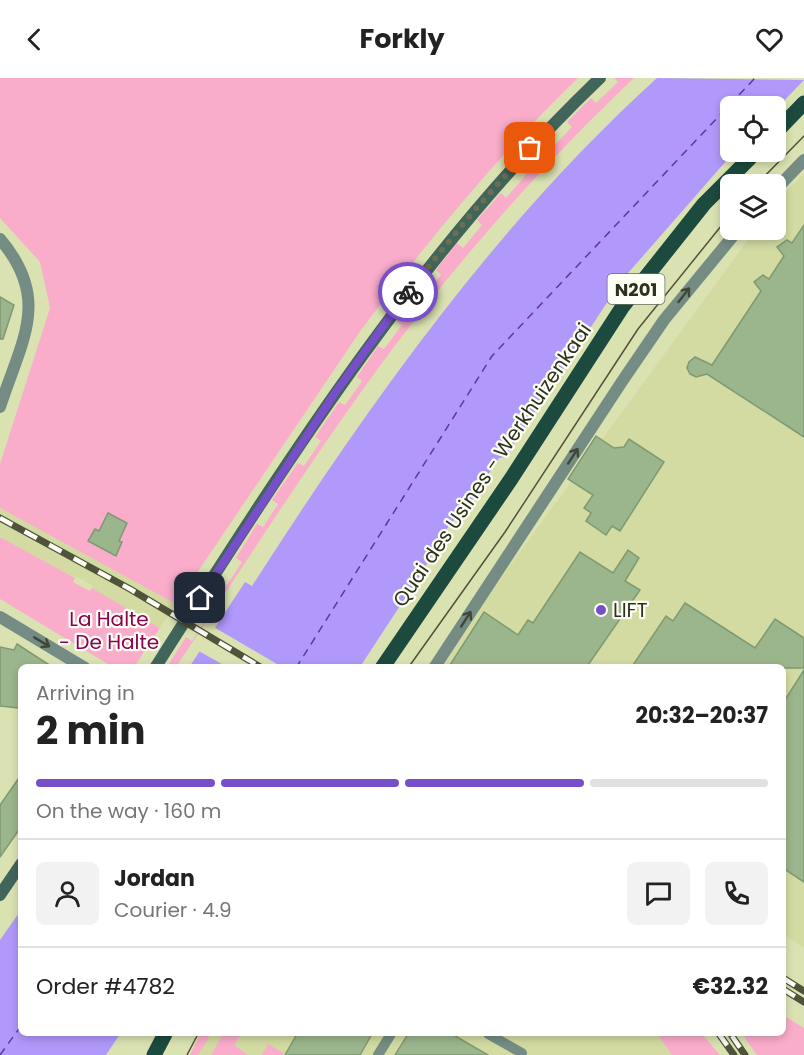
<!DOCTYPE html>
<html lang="en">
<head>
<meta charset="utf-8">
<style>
  :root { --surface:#fff; --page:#f2f2f2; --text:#222; --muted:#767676; --line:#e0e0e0; --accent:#774fc8 }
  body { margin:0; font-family:Poppins,sans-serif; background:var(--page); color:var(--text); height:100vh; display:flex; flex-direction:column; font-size:22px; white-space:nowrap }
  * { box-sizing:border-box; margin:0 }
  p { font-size:20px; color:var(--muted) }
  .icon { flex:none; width:33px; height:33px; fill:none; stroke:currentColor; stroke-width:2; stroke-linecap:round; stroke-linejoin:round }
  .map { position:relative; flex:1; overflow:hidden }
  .side { position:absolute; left:18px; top:586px; width:768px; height:372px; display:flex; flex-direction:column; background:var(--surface); border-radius:9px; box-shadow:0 3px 9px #0003 }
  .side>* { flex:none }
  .fabs { position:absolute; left:720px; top:18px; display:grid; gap:12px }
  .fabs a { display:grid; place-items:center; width:66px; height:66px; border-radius:9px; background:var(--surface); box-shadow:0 3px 9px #0003; font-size:30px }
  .pin { position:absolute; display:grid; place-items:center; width:51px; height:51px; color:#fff; margin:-26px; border-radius:12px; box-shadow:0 3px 9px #0006 }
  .courier { position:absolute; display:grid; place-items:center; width:60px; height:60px; margin:-30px; border:4px solid #774fc8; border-radius:50%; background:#fff; color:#222; box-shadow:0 2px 8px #0007 }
  .head em { font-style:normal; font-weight:700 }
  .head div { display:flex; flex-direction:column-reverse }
  .head { display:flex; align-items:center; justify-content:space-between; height:102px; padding:0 18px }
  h1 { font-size:39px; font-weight:700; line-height:45px }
  .bar { display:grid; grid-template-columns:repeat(4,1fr); gap:9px 6px; align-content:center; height:72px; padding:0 18px }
  .bar i { height:8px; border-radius:4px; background:var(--line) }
  .bar .active { background:var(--accent) }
  .bar p { grid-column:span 4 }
  .line { display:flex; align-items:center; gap:15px; padding:0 18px; border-top:2px solid var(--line) }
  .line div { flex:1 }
  .round { display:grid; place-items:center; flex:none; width:63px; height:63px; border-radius:9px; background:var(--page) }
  header { display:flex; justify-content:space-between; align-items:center; height:78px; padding:0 18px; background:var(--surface); font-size:27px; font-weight:700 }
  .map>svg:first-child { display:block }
  .built { fill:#d3dba3 }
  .green { fill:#faadcb }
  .water { fill:#b198fb }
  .pier { fill:#dbe2b2 }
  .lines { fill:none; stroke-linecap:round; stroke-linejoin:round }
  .ferry { stroke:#5e35a7; stroke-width:1.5; stroke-dasharray:8 6; stroke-linecap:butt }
  .building { fill:#9bb58c; stroke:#7f9971; stroke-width:1.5 }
  .pedestrian { stroke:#748c84; stroke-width:10 }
  .minor { stroke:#748c84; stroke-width:12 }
  .secondary { stroke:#42655b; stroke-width:12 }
  .primary { stroke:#1c4a3f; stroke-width:15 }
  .tram { stroke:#50533b; stroke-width:1.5 }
  .rail-casing { stroke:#50533b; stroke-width:7 }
  .rail { stroke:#fdfff5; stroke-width:4.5; stroke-dasharray:14; stroke-linecap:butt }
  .oneway { stroke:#404738 }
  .done { stroke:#6b6e52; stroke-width:6; stroke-dasharray:0 10.8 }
  .route { stroke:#774fc8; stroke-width:8 }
  .poi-dot { fill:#774fc8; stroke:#fdfff5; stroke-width:2 }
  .labels { text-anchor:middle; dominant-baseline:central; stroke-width:4.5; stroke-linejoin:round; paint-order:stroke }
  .shield { fill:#fdfff5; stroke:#6c6e5e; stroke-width:1.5 }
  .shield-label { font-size:18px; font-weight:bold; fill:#2e301e }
  .street-label { font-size:20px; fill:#2e301e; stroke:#fdfff5 }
  .poi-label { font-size:20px; fill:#2e301e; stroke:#fdfff5; text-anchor:start }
  .park-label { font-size:20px; fill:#8b0051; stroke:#fdfff5 }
</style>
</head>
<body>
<header><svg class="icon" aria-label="back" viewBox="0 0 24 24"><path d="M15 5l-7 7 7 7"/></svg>Forkly<svg class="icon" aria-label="heart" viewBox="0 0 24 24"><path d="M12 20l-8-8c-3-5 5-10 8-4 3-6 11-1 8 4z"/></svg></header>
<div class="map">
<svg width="804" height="977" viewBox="0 0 804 977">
  <rect width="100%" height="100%" fill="#dbe2b2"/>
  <path class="built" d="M804 95V870L783 856V590H435L755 152H776V124Z
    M0 430 57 460 176 526 160 550 92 510 93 508 76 498 75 500 0 459Z
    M200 956H657L672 977H190Z"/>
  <path class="green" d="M0 0H578C498 77 427 164 361 252L176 526 0 430V386L50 230 40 184 0 140Z
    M614 0H634C536 93 445 197 366 307 300 399 239 495 176 589H167L186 559 192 563 207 540 201 536 221 504 227 507 242 484 236 480 257 446 263 449 278 426 272 422 298 385 304 388 321 363 315 359 339 324 345 327 362 303 357 299 378 268 384 271 402 247 396 243 417 216 423 220 441 197 436 192 457 165 463 170 482 147 477 142 501 115 506 120 526 97 521 92 545 66 551 71 572 49 567 44 591 20 596 25 618 4Z
    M0 459 75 500 73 504 90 513 92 510 160 550 134 589H113L0 521Z
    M783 937 804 950V977H757L742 956H783Z
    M200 956H211L198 977H190Z
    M223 956H241L234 967 248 977H211Z
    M657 956H702L720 977H672Z
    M268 966 284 975 283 977H262Z"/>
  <path class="water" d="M657 0 804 2 776 31V28H730V74H734L622 202 505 379 499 380 462 438 451 444 424 491 360 589 190 588 245 504 252 508C369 326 496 146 657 0Z
    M21 832V956H120L106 977H0V862Z"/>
  <path class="pier" d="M212 548 282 589H227L197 572Z"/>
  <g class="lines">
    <path class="ferry" d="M296 590 492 278 755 0
      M0 977 21 948"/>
  </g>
  <path class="building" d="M804 147V359L707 296 696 299 690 296 687 290 689 284 695 279 712 287 761 213 754 204 763 197 769 201 784 178 777 169 787 162 792 165Z
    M0 219 14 227 3 261H0Z
    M596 358 614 370 624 369 629 361 664 384 620 453 612 448 606 457 586 443 591 435 584 430 593 417 568 401Z
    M108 435 127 445 119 463 122 464 116 478 88 463 95 451 99 453Z
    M628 472 639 480 625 503 640 512 586 590H448L484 534 518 557 528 542 533 545 580 474 613 495Z
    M685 525 755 570 775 541 804 560V590H631L666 538 673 543Z
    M17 566 54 590H21V621L18 630 0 628V569L14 572Z
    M804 592V804L783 790V625Z
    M21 697V749L0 779V727Z
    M297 956H372L360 977H285Z
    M408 956H452L488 977H395Z"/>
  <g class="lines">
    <path class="pedestrian" d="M488 956 522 975
      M378 977 391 956"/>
    <path class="minor" d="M776 111 804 82
      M0 161C52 222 21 263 0 329
      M0 539 85 590
      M434 590 623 302 664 242 738 152"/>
    <path class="secondary" d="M155 590C288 381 420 172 600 0
      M0 817 21 786"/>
    <path class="primary" d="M776 54 804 25
      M382 590 511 401 623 228 704 126 756 74
      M154 977 165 956"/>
    <path class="tram" d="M757 106 804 58
      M408 590 505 454 638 251 730 137
      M187 977 198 956"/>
    <defs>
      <path id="rail" d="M0 440 130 511 262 590
        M783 900 804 913
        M783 911 804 924
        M719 956 734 977
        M732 958 745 977"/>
    </defs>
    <use href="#rail" class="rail-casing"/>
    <use href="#rail" class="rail"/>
  </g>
  <defs><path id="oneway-shaft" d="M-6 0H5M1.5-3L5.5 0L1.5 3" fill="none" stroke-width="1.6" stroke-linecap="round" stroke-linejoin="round" transform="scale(1.5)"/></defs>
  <g class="oneway">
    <use href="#oneway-shaft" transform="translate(684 217) rotate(-52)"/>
    <use href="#oneway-shaft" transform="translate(573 378) rotate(-57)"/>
    <use href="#oneway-shaft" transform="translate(466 541) rotate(-57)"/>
    <use href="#oneway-shaft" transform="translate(42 564) rotate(31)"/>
  </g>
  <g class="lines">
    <path class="done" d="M408 214 472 135 530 70"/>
    <path class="route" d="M200 520 335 315 408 214"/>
  </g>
  <circle class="poi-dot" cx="601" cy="532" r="6"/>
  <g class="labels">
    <rect class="shield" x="607.5" y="196" width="57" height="30" rx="4.5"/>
    <g class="shield-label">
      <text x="636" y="211">N201</text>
    </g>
    <g class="street-label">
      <text transform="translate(492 387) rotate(-56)">Quai des Usines - Werkhuizenkaai</text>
    </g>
    <g class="poi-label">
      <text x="613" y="532">LIFT</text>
    </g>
    <g class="park-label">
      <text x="109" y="541">La Halte<tspan x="109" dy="23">- De Halte</tspan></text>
    </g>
  </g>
</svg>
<div class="fabs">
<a><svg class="icon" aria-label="locate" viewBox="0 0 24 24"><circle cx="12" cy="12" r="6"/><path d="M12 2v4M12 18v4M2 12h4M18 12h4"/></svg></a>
<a><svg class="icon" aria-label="layers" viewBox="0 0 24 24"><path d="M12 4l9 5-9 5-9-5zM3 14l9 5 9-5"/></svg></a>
</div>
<div class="pin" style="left:530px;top:70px;background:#ea580c"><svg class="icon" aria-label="bag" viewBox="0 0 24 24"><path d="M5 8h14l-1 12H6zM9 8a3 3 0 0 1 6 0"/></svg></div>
<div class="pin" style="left:200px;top:520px;background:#1f2937"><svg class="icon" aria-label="home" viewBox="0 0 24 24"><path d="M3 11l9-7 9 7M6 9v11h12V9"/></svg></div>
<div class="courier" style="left:408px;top:214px"><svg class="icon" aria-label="bike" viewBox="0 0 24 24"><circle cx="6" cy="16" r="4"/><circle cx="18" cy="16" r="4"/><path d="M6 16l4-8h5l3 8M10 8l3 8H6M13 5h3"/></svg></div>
<section class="side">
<div class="head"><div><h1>2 min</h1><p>Arriving in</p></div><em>20:32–20:37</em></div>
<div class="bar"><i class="active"></i><i class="active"></i><i class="active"></i><i></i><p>On the way · 160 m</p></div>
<div class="line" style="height:108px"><a class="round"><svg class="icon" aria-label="person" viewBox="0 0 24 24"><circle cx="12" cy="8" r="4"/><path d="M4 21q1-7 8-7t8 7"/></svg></a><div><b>Jordan</b><p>Courier · 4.9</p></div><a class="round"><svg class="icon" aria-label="chat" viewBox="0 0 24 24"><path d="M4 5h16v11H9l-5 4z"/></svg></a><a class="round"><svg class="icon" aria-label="phone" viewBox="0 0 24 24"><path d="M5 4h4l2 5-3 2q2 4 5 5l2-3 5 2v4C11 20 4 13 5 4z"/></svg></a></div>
<div class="line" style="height:78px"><div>Order #4782</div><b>€32.32</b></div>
</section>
</div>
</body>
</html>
